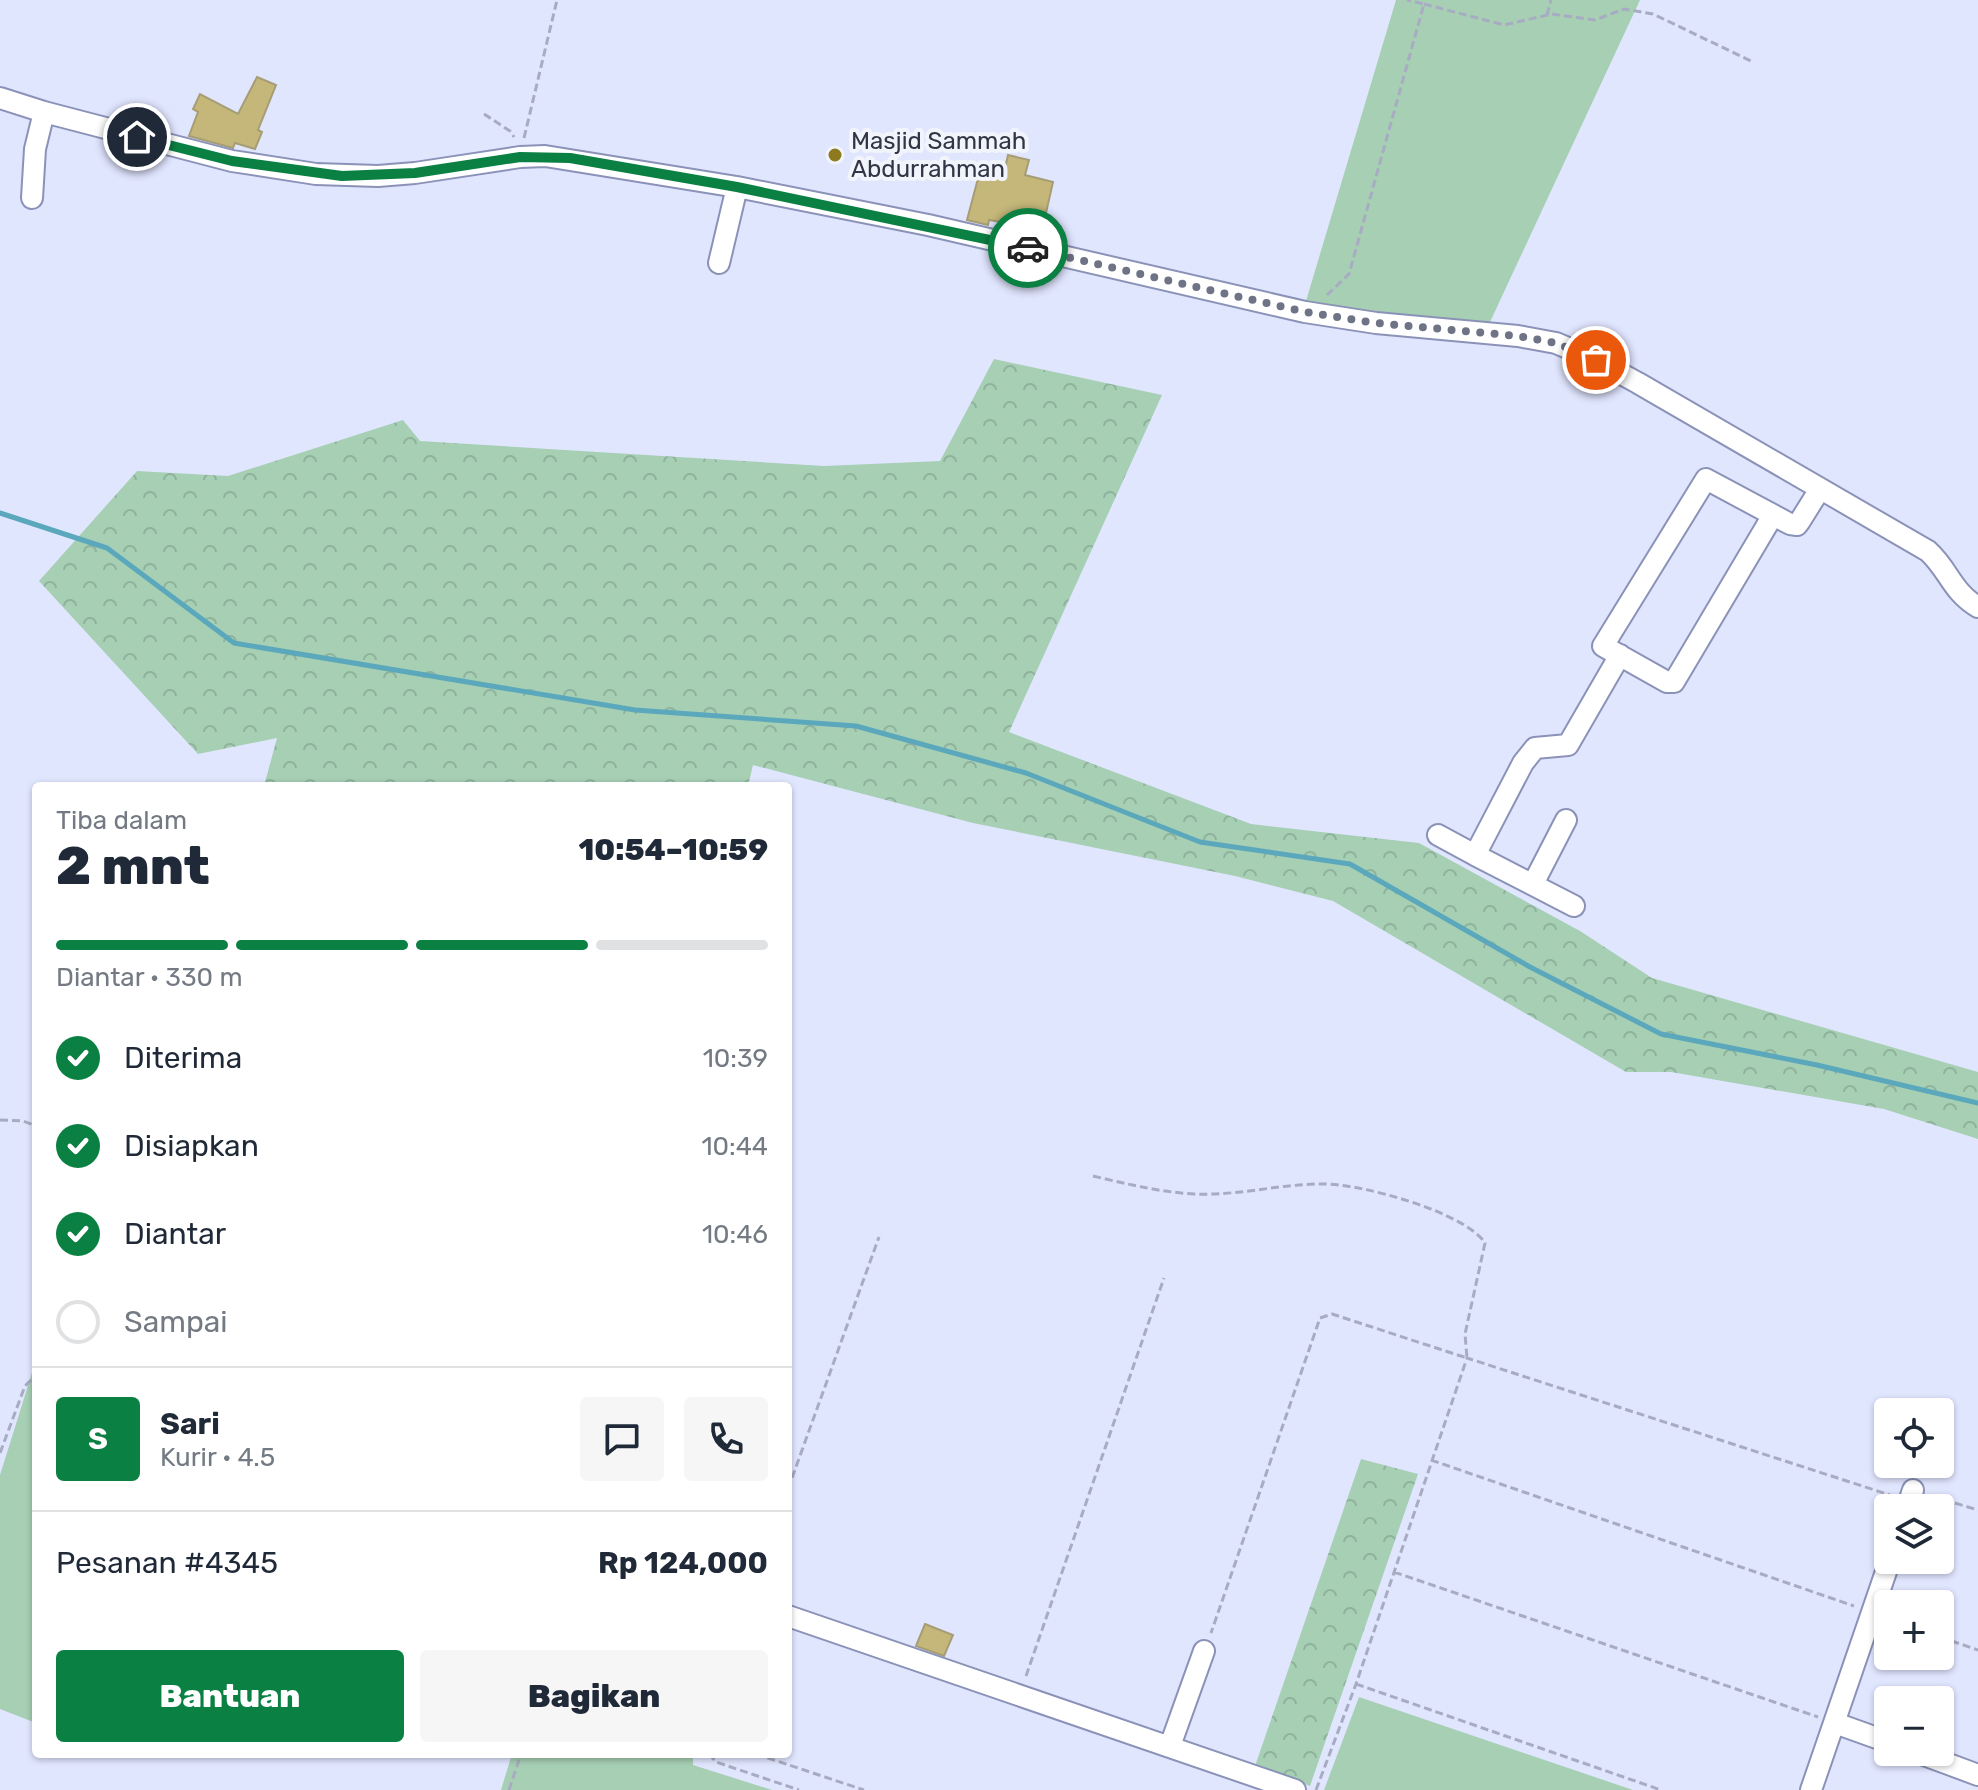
<!DOCTYPE html>
<html lang="id">
<head>
<meta charset="utf-8">
<style>
  :root { --surface:#fff; --page:#f6f6f7; --text:#1f2937; --muted:#747a83; --line:#e0e1e3; --accent:#0b8043 }
  body { margin:0; font-family:Rubik,sans-serif; background:var(--page); color:var(--text); height:100vh; display:flex; flex-direction:column; font-size:30px; white-space:nowrap }
  * { box-sizing:border-box; margin:0 }
  p { font-size:26px; color:var(--muted) }
  .icon { flex:none; width:44px; height:44px; fill:none; stroke:currentColor; stroke-width:2; stroke-linecap:round; stroke-linejoin:round }
  .map { position:relative; flex:1; overflow:hidden }
  .details { position:absolute; left:32px; top:782px; width:760px; height:976px; display:flex; flex-direction:column; background:var(--surface); border-radius:8px; box-shadow:0 2px 6px #0004 }
  .details>* { flex:none }
  .fabs { position:absolute; left:1874px; top:1398px; display:grid; gap:16px }
  .fabs a { display:grid; place-items:center; width:80px; height:80px; border-radius:8px; background:var(--surface); box-shadow:0 2px 6px #0004; font-size:40px }
  .pin { position:absolute; display:grid; place-items:center; width:68px; height:68px; color:#fff; margin:-34px; border:4px solid #fff; border-radius:50%; box-shadow:0 2px 8px #0007 }
  .courier { position:absolute; display:grid; place-items:center; width:80px; height:80px; margin:-40px; border:6px solid #0b8043; border-radius:50%; background:#fff; color:#222; box-shadow:0 2px 10px #0007 }
  .head em { font-style:normal; font-weight:800 }
  .head div { display:flex; flex-direction:column-reverse }
  .head { display:flex; align-items:center; justify-content:space-between; height:136px; padding:0 24px }
  h1 { font-size:52px; font-weight:800; line-height:60px }
  .bar { display:grid; grid-template-columns:repeat(4,1fr); gap:12px 8px; align-content:center; height:96px; padding:0 24px }
  .bar i { height:10px; border-radius:6px; background:var(--line) }
  .bar .active { background:var(--accent) }
  .bar p { grid-column:span 4 }
  .line { display:flex; align-items:center; gap:20px; padding:0 24px; border-top:2px solid var(--line) }
  .line div { flex:1 }
  .round { display:grid; place-items:center; flex:none; width:84px; height:84px; border-radius:8px; background:var(--page) }
  ol { padding:0 24px; list-style:none }
  li { display:flex; align-items:center; gap:24px; height:88px }
  li p { margin-inline-start:auto }
  li .icon { padding:8px; border-radius:50%; background:var(--accent); color:#fff; stroke-width:4 }
  li:last-child { color:var(--muted) }
  li i { width:44px; height:44px; border:4px solid var(--line); border-radius:50% }
  .cta { display:flex; gap:16px; margin-top:auto; padding:16px 24px }
  .cta a { flex:1; height:92px; border-radius:8px; background:var(--accent); color:#fff; font-size:32px; font-weight:800; line-height:92px; text-align:center }
  .cta a+a { background:var(--page); color:var(--text) }
  .map>svg:first-child { display:block }
  .green { fill:#a6cfb4 }
  .forest { fill:url(#forest-crowns) }
  .lines { fill:none; stroke-linecap:round; stroke-linejoin:round }
  .stream { stroke:#5ba8bc; stroke-width:5 }
  .building { fill:#c5b77a; stroke:#a69d74; stroke-width:2 }
  .minor-casing { stroke:#8b92b8; stroke-width:24 }
  .path { stroke:#a8acc2; stroke-width:3; stroke-dasharray:8 4; stroke-linecap:butt }
  .minor { stroke:#fff; stroke-width:20 }
  .done { stroke:#6f7386; stroke-width:8; stroke-dasharray:0 14.4 }
  .route { stroke:#0b8043; stroke-width:10 }
  .poi-dot { fill:#8d7a1f; stroke:#f2f4fc; stroke-width:3 }
  .labels { text-anchor:middle; dominant-baseline:central; stroke-width:8; stroke-linejoin:round; paint-order:stroke }
  .poi-label { font-size:24px; fill:#323545; stroke:#f2f4fc; text-anchor:start }
</style>
</head>
<body>
<div class="map">
<svg width="1978" height="1790" viewBox="0 0 1978 1790">
  <defs>
    <pattern id="forest-crowns" width="20" height="18" patternUnits="userSpaceOnUse" patternTransform="scale(2)"><rect width="20" height="18" fill="#a6cfb4"/><path d="M2 6a3 3 0 1 1 6 0M12 15a3 3 0 1 1 6 0" fill="none" stroke="#8fb29c"/></pattern>
  </defs>
  <rect width="100%" height="100%" fill="#e1e6ff"/>
  <path class="green" d="M1396 0H1640L1490 322 1393 318 1306 301Z
    M36 1360V1723L0 1709V1475Z
    M1359 1697 1633 1790H1324Z
    M512 1754H693V1765L772 1790H501Z"/>
  <path class="forest" d="M994 359 1162 395 1009 732 1251 824 1419 843 1580 931 1652 978 1978 1072V1139L1884 1109 1671 1072H1626L1333 901 1235 876 973 823 753 765 748 786H264L277 738 198 754 39 581 137 471 228 476 403 420 420 441 824 466 940 461Z
    M1361 1459 1418 1474 1310 1786 1255 1766Z"/>
  <g class="lines">
    <path class="stream" d="M0 513 107 548 234 643 635 710 856 726 1026 773 1200 842 1350 864 1530 967 1661 1034 1817 1065 1978 1103"/>
  </g>
  <path class="building" d="M257 77 276 85 258 130 262 132 255 149 235 143 233 148 189 136 198 112 193 109 200 94 238 114Z
    M1008 155 1029 160 1025 175 1053 182 1043 226 1036 224 1035 228 989 220 988 225 967 220 981 167 1004 173Z
    M925 1624 953 1635 944 1656 916 1646Z"/>
  <g class="lines">
    <defs>
      <path id="minor" d="M0 98 44 112 232 161 316 174 378 176 415 173 520 157 545 156 737 187 928 225 1305 312 1376 323 1518 336 1556 343 1596 360 1638 383 1928 551C1949 570 1952 592 1978 607
        M32 198 35 149 44 112
        M719 263 737 187
        M1773 515 1674 682H1667L1603 646 1706 479 1790 524 1797 525 1800 521 1820 489
        M1438 835 1475 855
        M1533 884 1566 820
        M1574 906 1475 855 1523 763 1535 748 1568 745 1620 655
        M1907 1508 1913 1490
        M788 1616 1295 1790
        M1835 1723 1888 1742
        M1170 1746 1204 1651
        M1916 1752 1978 1775
        M1811 1790 1890 1560"/>
    </defs>
    <use href="#minor" class="minor-casing"/>
    <path class="path" d="M1424 4 1504 25 1552 14 1595 20 1624 9 1653 14 1751 61
      M1547 15 1551 0
      M484 114 510 131 514 137
      M524 138 557 0
      M1327 295 1349 274 1424 4 1407 0
      M0 1120 23 1121 36 1126
      M1093 1176C1127 1184 1159 1192 1194 1194 1238 1196 1279 1184 1322 1184 1359 1183 1465 1212 1485 1243L1465 1334 1467 1358 1332 1314 1320 1318 1211 1633
      M0 1453 25 1386 36 1375
      M1431 1460 1854 1606
      M788 1489 879 1237
      M1932 1496 1978 1510
      M1394 1572 1818 1717
      M1940 1637 1978 1650
      M1026 1676 1164 1278
      M1356 1684 1661 1790
      M709 1754 716 1762 799 1790
      M756 1754 864 1790
      M509 1790 521 1754
      M1316 1790 1356 1684 1467 1358 1890 1495"/>
    <use href="#minor" class="minor"/>
  </g>
  <g class="lines">
    <path class="done" d="M1028 248 1305 312 1376 323 1518 336 1556 343 1596 360"/>
    <path class="route" d="M137 137 232 161 342 176 415 173 520 157 570 158 737 187 1028 248"/>
  </g>
  <circle class="poi-dot" cx="835" cy="155" r="8"/>
  <g class="labels">
    <g class="poi-label">
      <text x="851" y="141">Masjid Sammah<tspan x="851" dy="28">Abdurrahman</tspan></text>
    </g>
  </g>
</svg>
<div class="fabs">
<a><svg class="icon" aria-label="locate" viewBox="0 0 24 24"><circle cx="12" cy="12" r="6"/><path d="M12 2v4M12 18v4M2 12h4M18 12h4"/></svg></a>
<a><svg class="icon" aria-label="layers" viewBox="0 0 24 24"><path d="M12 4l9 5-9 5-9-5zM3 14l9 5 9-5"/></svg></a>
<a>+</a>
<a>−</a>
</div>
<div class="pin" style="left:1596px;top:360px;background:#ea580c"><svg class="icon" aria-label="bag" viewBox="0 0 24 24"><path d="M5 8h14l-1 12H6zM9 8a3 3 0 0 1 6 0"/></svg></div>
<div class="pin" style="left:137px;top:137px;background:#1f2937"><svg class="icon" aria-label="home" viewBox="0 0 24 24"><path d="M3 11l9-7 9 7M6 9v11h12V9"/></svg></div>
<div class="courier" style="left:1028px;top:248px"><svg class="icon" aria-label="car" viewBox="0 0 24 24"><path d="M5 17H2v-5l4-1 3-4h7l3 4 3 1v5h-3M9 17h6M6 11h13"/><circle cx="7" cy="17" r="2"/><circle cx="17" cy="17" r="2"/></svg></div>
<section class="details">
<div class="head"><div><h1>2 mnt</h1><p>Tiba dalam</p></div><em>10:54–10:59</em></div>
<div class="bar"><i class="active"></i><i class="active"></i><i class="active"></i><i></i><p>Diantar · 330 m</p></div>
<ol>
<li><svg class="icon" aria-label="check" viewBox="0 0 24 24"><path d="M5 12l5 5 9-10"/></svg>Diterima<p>10:39</p></li>
<li><svg class="icon" aria-label="check" viewBox="0 0 24 24"><path d="M5 12l5 5 9-10"/></svg>Disiapkan<p>10:44</p></li>
<li><svg class="icon" aria-label="check" viewBox="0 0 24 24"><path d="M5 12l5 5 9-10"/></svg>Diantar<p>10:46</p></li>
<li><i></i>Sampai</li>
</ol>
<div class="line" style="height:144px"><b class="round" style="background:var(--accent);color:#fff">S</b><div><b>Sari</b><p>Kurir · 4.5</p></div><a class="round"><svg class="icon" aria-label="chat" viewBox="0 0 24 24"><path d="M4 5h16v11H9l-5 4z"/></svg></a><a class="round"><svg class="icon" aria-label="phone" viewBox="0 0 24 24"><path d="M5 4h4l2 5-3 2q2 4 5 5l2-3 5 2v4C11 20 4 13 5 4z"/></svg></a></div>
<div class="line" style="height:104px"><div>Pesanan #4345</div><b>Rp 124,000</b></div>
<div class="cta"><a>Bantuan</a><a>Bagikan</a></div>
</section>
</div>
</body>
</html>
